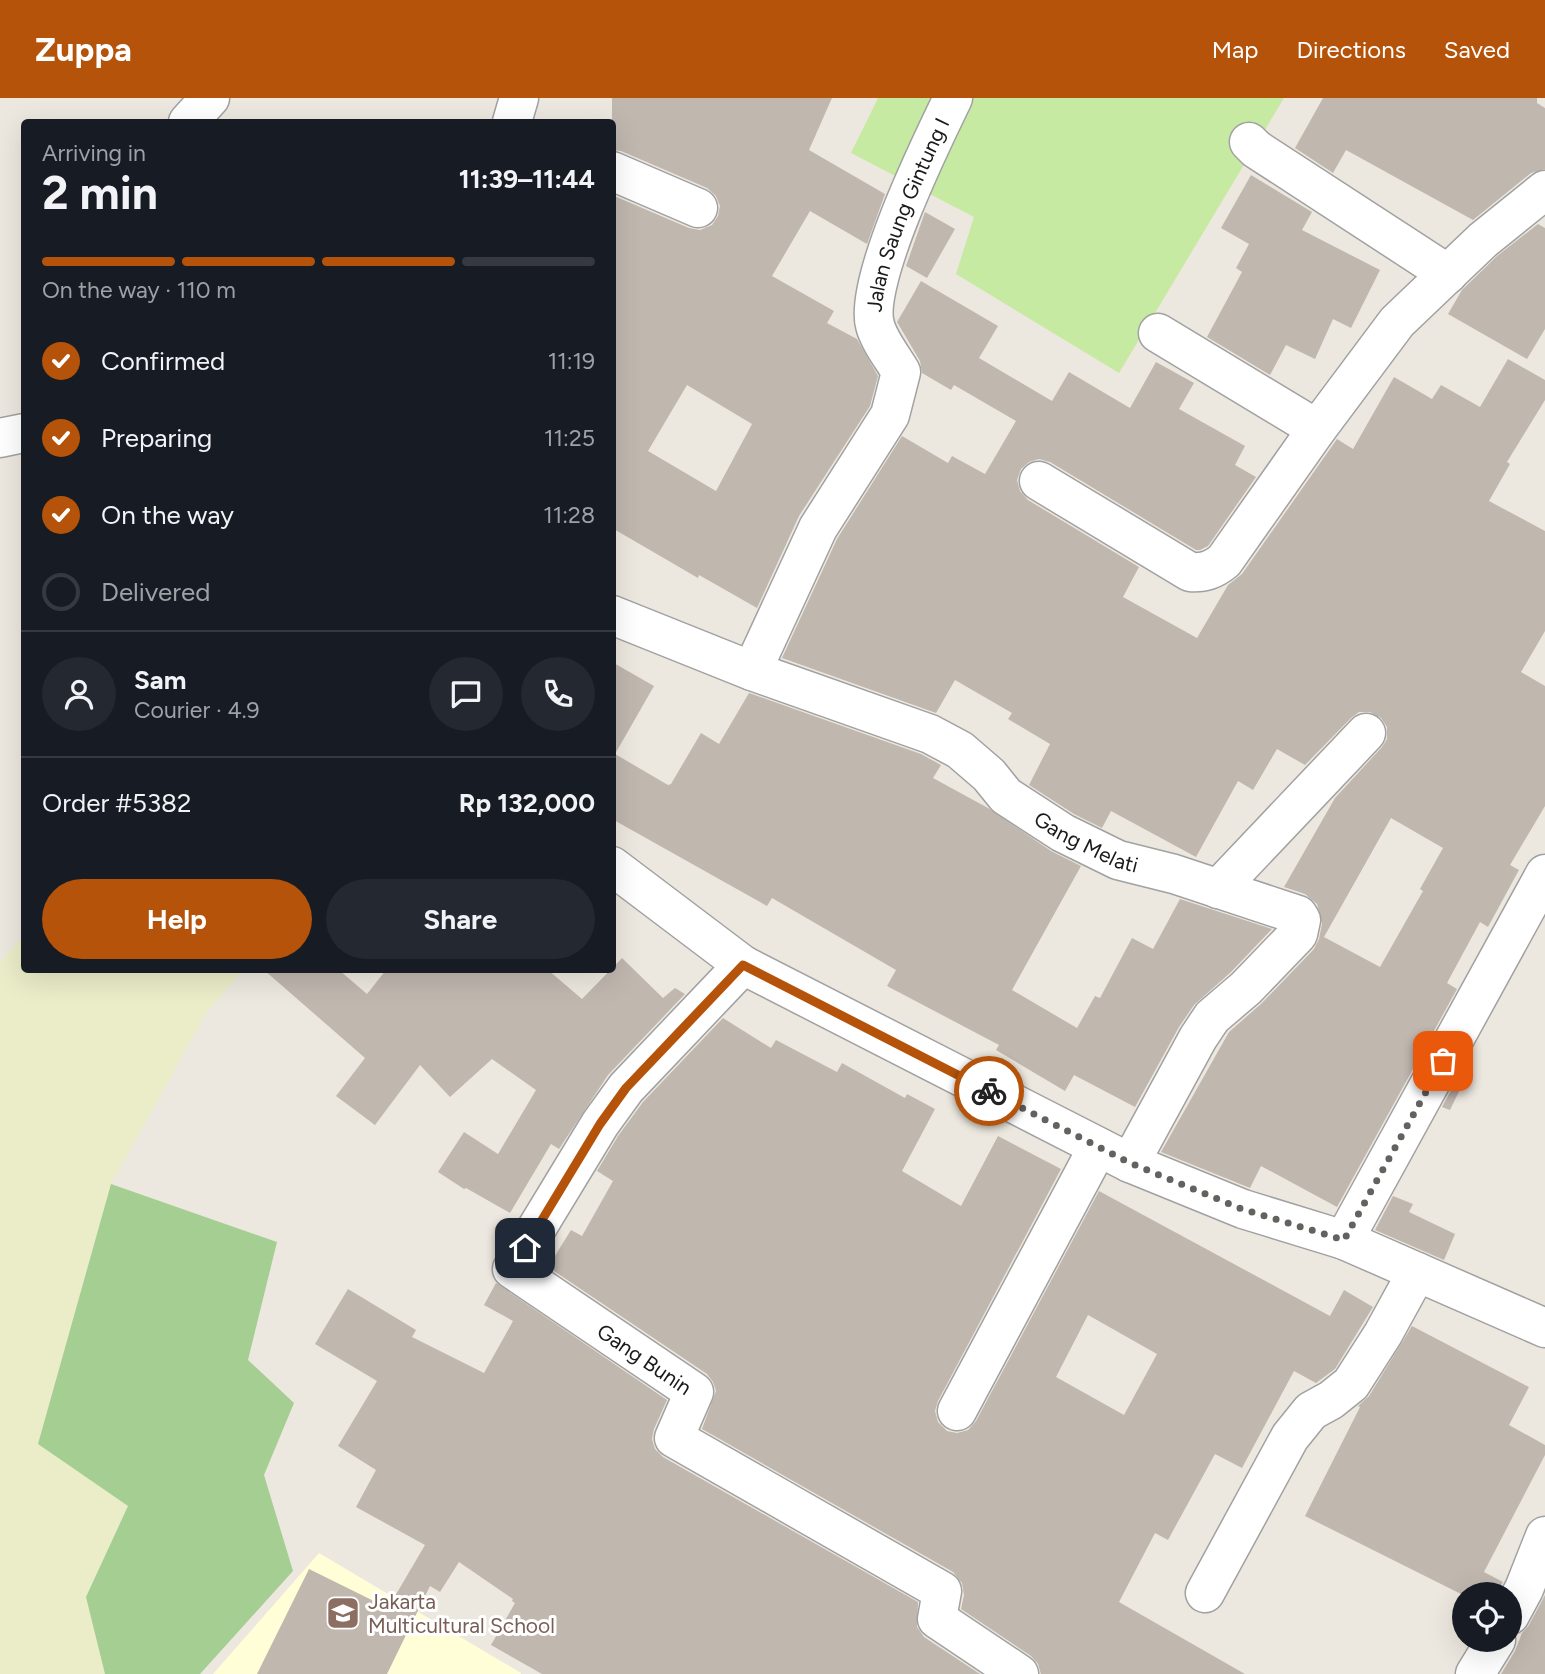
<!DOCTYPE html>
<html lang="en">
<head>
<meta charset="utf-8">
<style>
  :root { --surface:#171b24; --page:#242831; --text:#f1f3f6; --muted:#9ea1a6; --line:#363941; --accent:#b45309 }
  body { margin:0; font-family:Figtree,sans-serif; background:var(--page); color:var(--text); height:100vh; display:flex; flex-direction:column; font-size:26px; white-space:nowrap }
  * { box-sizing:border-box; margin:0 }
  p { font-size:23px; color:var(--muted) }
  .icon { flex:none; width:38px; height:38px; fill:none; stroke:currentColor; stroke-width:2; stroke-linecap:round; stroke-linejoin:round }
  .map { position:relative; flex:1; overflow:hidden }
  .side { position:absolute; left:21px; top:21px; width:595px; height:854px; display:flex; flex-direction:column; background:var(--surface); border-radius:7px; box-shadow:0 7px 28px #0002 }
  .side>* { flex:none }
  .controls { position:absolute; left:1452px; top:1484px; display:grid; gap:14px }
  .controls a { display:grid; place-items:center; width:70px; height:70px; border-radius:50%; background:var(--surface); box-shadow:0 7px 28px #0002; font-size:35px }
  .pin { position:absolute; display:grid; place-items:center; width:60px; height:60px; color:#fff; margin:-30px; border-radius:14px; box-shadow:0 4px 10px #0006 }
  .courier { position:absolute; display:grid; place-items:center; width:70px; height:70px; margin:-35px; border:5px solid #b45309; border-radius:50%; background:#fff; color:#222; box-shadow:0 2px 9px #0007 }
  .overview em { font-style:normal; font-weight:700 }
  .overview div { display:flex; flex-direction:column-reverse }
  .overview { display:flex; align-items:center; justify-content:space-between; height:119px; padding:0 21px }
  h1 { font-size:46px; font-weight:700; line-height:52px }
  .bar { display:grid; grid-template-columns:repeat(4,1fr); gap:10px 7px; align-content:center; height:84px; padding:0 21px }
  .bar i { height:9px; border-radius:5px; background:var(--line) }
  .bar .on { background:var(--accent) }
  .bar p { grid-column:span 4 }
  .line { display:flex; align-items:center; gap:18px; padding:0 21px; border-top:2px solid var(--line) }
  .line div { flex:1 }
  .round { display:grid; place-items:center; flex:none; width:74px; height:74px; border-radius:37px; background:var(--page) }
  ol { padding:0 21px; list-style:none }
  li { display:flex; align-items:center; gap:21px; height:77px }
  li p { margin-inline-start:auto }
  li .icon { padding:7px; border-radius:50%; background:var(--accent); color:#fff; stroke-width:4 }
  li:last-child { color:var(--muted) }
  li i { width:38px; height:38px; border:4px solid var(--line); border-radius:50% }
  .cta { display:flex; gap:14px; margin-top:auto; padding:14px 21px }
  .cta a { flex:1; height:80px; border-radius:42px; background:var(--accent); color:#fff; font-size:28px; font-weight:700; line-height:80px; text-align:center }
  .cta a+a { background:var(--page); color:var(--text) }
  header { display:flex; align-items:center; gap:42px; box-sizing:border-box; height:98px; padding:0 35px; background:var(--accent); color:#fff }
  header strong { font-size:33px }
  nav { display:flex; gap:38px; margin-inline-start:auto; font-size:24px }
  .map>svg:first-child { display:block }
  .education { fill:#fffed6 }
  .farmland { fill:#ebedc9 }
  .grass { fill:#c6eaa2 }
  .forest { fill:#a5ce92 }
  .building { fill:#c0b7af; fill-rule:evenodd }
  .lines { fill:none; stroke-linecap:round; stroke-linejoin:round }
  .street-casing { stroke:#a1a1a1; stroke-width:41 }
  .street { stroke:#fff; stroke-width:38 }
  .done { stroke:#64625f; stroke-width:7; stroke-dasharray:0 12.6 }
  .route { stroke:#b45309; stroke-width:9 }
  .labels { text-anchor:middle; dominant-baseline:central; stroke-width:6; stroke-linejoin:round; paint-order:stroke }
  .street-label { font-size:21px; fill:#1a1a1a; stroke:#fff }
  .education-label { font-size:21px; fill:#785e54; stroke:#fff; text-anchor:start }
</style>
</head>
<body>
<header>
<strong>Zuppa</strong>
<nav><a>Map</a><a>Directions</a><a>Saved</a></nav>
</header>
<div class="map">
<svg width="1545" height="1576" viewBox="0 0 1545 1576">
  <rect width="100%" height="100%" fill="#ede8df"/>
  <path class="education" d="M319 1455 521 1575V1576H213Z"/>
  <path class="farmland" d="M24 837V872H243L207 914 111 1086 38 1346 128 1408 86 1499 105 1576H0V864Z"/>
  <path class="grass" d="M878 0H1284L1119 275 956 176 974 119 851 55Z"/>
  <path class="forest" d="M111 1086 277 1144 248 1262 294 1305 264 1377 293 1473 200 1576H105L86 1499 128 1408 38 1346Z"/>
  <path class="building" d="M612 0H832L809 52 885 96 867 146 810 113 772 178 834 213 827 225 857 241 878 278 870 308 799 418 757 510 699 477 698 480 612 430V97L689 130 700 132 712 127 718 118 720 108 716 98 707 90 621 53 612 52ZM687 287 752 326 716 393 648 353Z
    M1323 0H1537V5L1545 10V71L1531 75 1473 122 1346 52 1333 75 1295 50Z
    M1251 77 1312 114 1302 132 1380 172 1351 230 1333 221 1315 261 1286 247 1270 277 1207 239 1242 174 1236 170 1249 146 1221 130Z
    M925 114 955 131 927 180 906 168Z
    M1538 126 1545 130V231L1527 261 1448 216 1462 192 1497 158Z
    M921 183 998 228 979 260 1052 303 1069 274 1130 310 1156 264 1194 285 1179 311 1245 348 1235 367 1256 379 1208 448 1200 452H1196L1050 364 1039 361 1029 364 1021 371 1017 382 1020 393 1028 402 1139 469 1123 499 1197 540 1228 487 1242 476 1337 341 1353 351 1394 279 1432 301 1441 287 1480 309 1508 261 1545 282V302L1507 364 1510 366 1489 403 1545 433V533L1521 574 1545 588V708L1510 767 1519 772 1488 829 1480 824 1447 885 1457 891 1337 1109 1261 1068 1250 1090 1161 1054 1229 934 1262 905 1314 851 1319 841 1322 826 1317 806 1305 796 1284 789 1335 700 1382 649 1387 641V629L1381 620 1370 614H1359L1351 620 1305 667 1277 651 1253 692 1238 683 1196 759 1111 713 1102 730 1074 716 1029 687 1050 646 1008 621 1012 615 955 582 936 615 782 560 837 441 902 338 948 365 952 358 985 376 1016 323 954 287 951 292 922 275 920 263 897 224ZM1391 720 1443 750 1420 791 1423 793 1380 869 1324 839Z
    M612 564 654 588 615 656 668 687 671 686 701 635 719 646 749 595 921 656 941 667 933 680 988 710 1051 753 1081 768 1012 892 1077 930 1095 898 1100 900 1132 840 1153 851 1180 801 1272 831 1231 874 1194 907 1179 929 1135 1009 1074 977 1065 993 996 952 999 947 887 888 896 872 772 800 767 808 612 721Z
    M622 860 663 900 675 890 685 896 608 977 559 1051 551 1046 510 1115 466 1090 464 1091 438 1074 464 1034 498 1056 536 992 492 961 450 999 420 967 375 1027 336 998 365 960 264 872H339L367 896 386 872H548L582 901Z
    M723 920 771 950 776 942 837 974 842 965 905 1000 907 996 935 1011 902 1073 961 1108 998 1038 1061 1071 938 1303 935 1313 938 1324 947 1333 957 1335 968 1332 976 1323 1099 1093 1330 1218 1344 1192 1373 1209 1335 1271 1316 1285 1294 1273 1242 1370 1215 1356 1168 1442 1155 1435 1119 1504 1245 1576H1041L1038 1566 1031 1558 961 1511 964 1497 962 1485 953 1474 702 1331 716 1293 713 1284 707 1276 548 1169 571 1132 582 1138 613 1083 597 1073 618 1038 643 1004ZM1088 1217 1157 1256 1124 1317 1056 1279Z
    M1463 970 1469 973 1450 1012 1442 1009Z
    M1393 1098 1413 1106 1409 1114 1455 1136 1444 1162 1375 1132Z
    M496 1185 667 1302 654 1331 652 1341 655 1351 663 1359 918 1504 917 1529 924 1539 980 1576H542L491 1547 515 1505 512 1503 513 1501 459 1464 440 1494 430 1488 387 1576H257L309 1471 388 1510 425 1447 356 1409 376 1372 338 1348 377 1283 315 1246 348 1191 416 1232 412 1239 484 1275 513 1223 484 1207Z
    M1412 1228 1529 1289 1509 1327 1545 1347V1357L1484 1474 1503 1484 1496 1496H1465V1498L1305 1418 1360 1309 1358 1308 1369 1298Z
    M1545 1497V1576H1501L1515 1553 1522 1535 1529 1527Z"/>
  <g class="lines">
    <defs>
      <g id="street">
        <path d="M188 24 210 0"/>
        <path d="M512 24 519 0"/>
        <path d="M1249 44 1256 51 1448 176"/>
        <path d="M612 73 698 110"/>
        <path d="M1158 235 1317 331"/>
        <path d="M0 340 24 335"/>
        <path d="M1039 383 1190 474C1204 475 1213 472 1224 463L1317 331 1397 224 1483 142 1545 92"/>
        <path id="s1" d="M612 517 752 573 930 636 960 652 989 677 1006 698 1063 735 1118 762 1174 776 1298 817 1301 822 1298 836 1246 890 1212 919 1198 940 1130 1065"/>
        <path id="s2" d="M752 573 818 430 890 317 901 274C893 260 879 243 875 227 863 184 932 43 953 0"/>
        <path d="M612 768 743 867 1130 1065 1243 1111 1344 1142 1545 1230"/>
        <path d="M1218 791 1366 635"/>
        <path id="s3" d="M743 867 626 990 600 1026 512 1171 694 1294 674 1340 942 1493 937 1521 1019 1576"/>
        <path d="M1344 1142 1545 776"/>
        <path d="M957 1313 1098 1049"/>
        <path d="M1205 1495 1290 1339 1311 1313 1331 1302 1351 1286 1383 1236 1417 1174"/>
        <path d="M1510 1517 1524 1491 1545 1438"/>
        <path d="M1475 1576 1496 1542"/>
      </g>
    </defs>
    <use href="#street" class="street-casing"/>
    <use href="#street" class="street"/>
  </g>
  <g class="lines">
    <path class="done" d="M989 993 1130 1065 1242 1111 1344 1142 1443 963"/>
    <path class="route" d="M525 1150 600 1026 626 990 743 867 989 993"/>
  </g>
  <defs>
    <symbol id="school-square" viewBox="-11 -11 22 22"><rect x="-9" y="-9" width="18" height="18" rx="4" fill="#8d6e63" stroke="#fff"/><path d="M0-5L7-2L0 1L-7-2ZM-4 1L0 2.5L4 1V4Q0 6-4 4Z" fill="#fff"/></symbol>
  </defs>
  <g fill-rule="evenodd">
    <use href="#school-square" x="324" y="1496" width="38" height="38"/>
  </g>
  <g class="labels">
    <g class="street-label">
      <text stroke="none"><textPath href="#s2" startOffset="506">Jalan Saung Gintung I</textPath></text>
      <text stroke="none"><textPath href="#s1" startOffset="532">Gang Melati</textPath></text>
      <text stroke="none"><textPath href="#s3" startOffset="544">Gang Bunin</textPath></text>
    </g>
    <g class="education-label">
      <text x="368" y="1503">Jakarta<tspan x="368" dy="24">Multicultural School</tspan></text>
    </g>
  </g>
</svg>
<div class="controls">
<a><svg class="icon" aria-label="locate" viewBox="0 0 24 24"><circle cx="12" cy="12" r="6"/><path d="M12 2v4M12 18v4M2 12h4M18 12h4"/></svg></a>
</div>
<div class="pin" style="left:1443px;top:963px;background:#ea580c"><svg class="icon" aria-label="bag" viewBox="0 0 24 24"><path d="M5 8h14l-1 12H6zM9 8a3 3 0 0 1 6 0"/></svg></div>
<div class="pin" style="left:525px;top:1150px;background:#1f2937"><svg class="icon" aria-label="home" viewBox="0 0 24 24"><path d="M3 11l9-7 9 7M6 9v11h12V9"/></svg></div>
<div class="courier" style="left:989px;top:993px"><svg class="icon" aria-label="bike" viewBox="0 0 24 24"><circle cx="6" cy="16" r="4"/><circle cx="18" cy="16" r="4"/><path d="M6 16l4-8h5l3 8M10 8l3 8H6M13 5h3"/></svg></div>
<section class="side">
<div class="overview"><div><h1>2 min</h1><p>Arriving in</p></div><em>11:39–11:44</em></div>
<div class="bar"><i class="on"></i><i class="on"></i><i class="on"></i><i></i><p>On the way · 110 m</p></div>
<ol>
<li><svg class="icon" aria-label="check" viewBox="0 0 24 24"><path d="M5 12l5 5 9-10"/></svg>Confirmed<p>11:19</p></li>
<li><svg class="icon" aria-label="check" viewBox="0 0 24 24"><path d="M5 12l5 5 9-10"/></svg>Preparing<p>11:25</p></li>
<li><svg class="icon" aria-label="check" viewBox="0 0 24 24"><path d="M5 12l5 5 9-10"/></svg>On the way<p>11:28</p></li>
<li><i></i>Delivered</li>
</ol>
<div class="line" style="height:126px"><a class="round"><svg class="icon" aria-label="person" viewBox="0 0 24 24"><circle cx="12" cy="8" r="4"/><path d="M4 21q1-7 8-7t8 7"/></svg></a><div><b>Sam</b><p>Courier · 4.9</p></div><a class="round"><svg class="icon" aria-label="chat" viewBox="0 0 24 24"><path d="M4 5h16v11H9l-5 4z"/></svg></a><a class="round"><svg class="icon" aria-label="phone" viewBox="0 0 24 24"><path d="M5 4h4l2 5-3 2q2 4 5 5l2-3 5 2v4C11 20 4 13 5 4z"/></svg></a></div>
<div class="line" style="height:91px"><div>Order #5382</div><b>Rp 132,000</b></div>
<div class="cta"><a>Help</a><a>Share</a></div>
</section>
</div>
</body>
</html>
